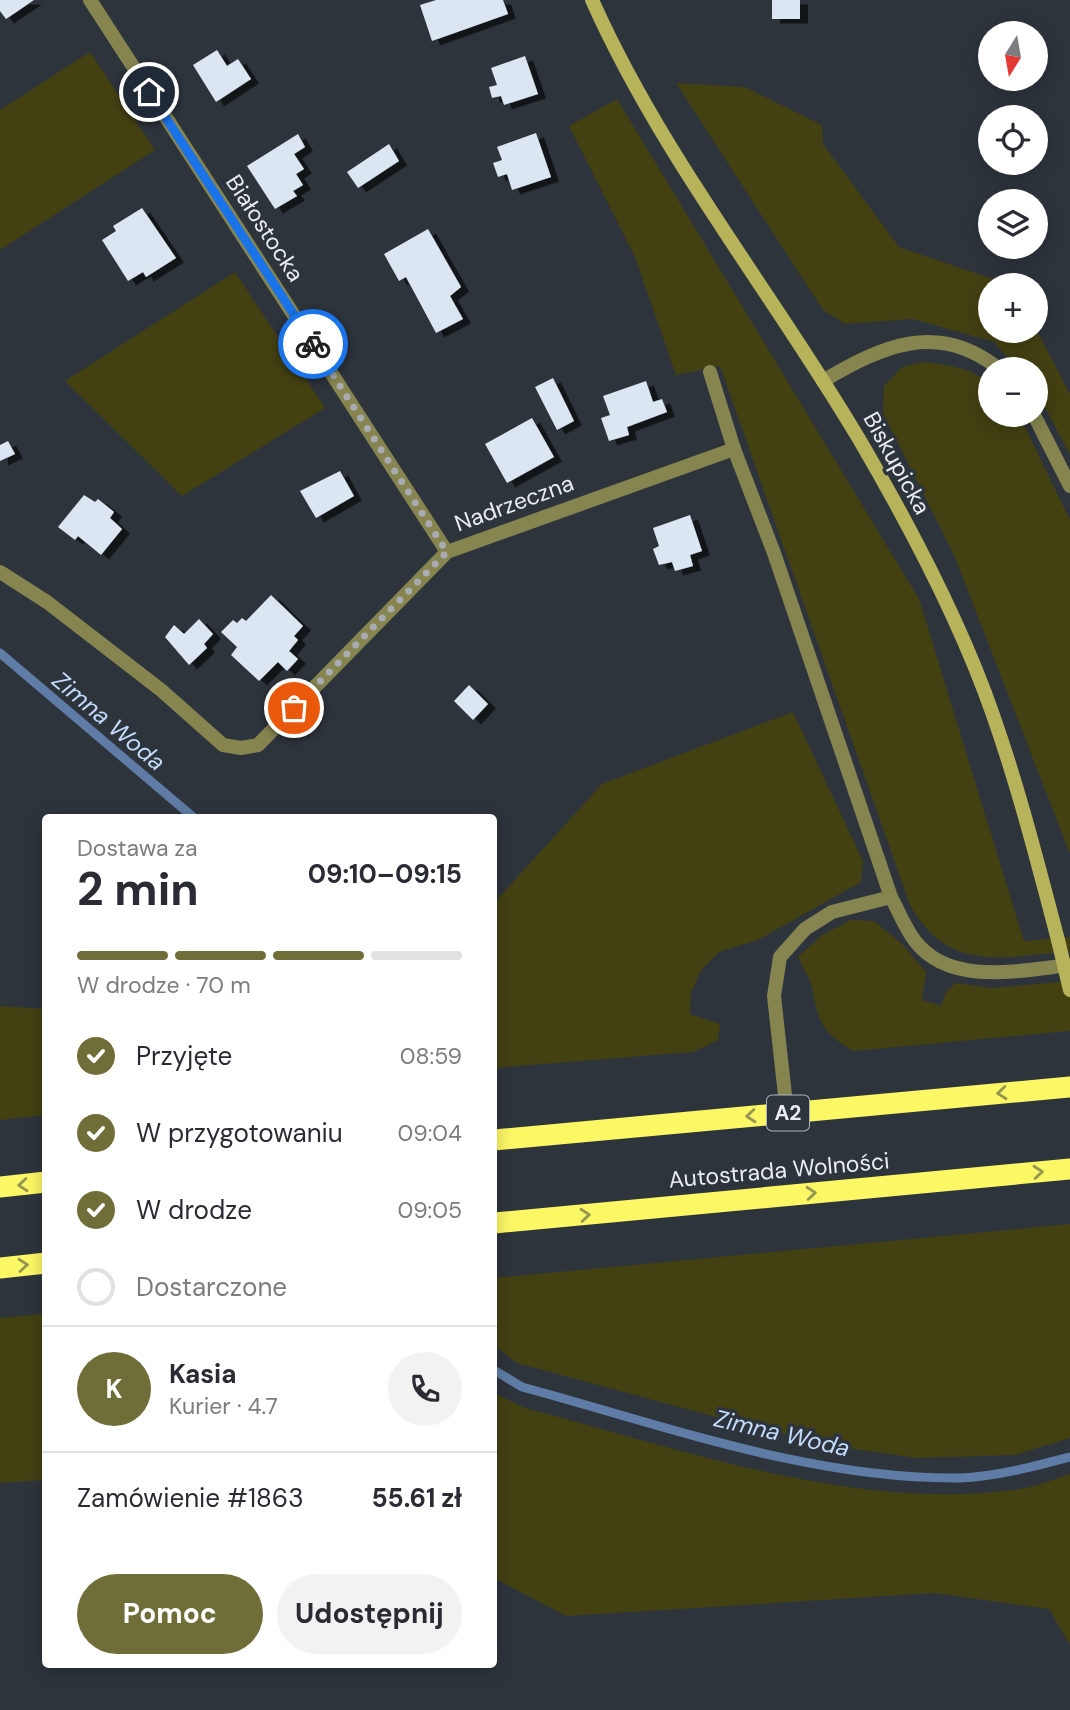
<!DOCTYPE html>
<html lang="pl">
<head>
<meta charset="utf-8">
<style>
  :root { --surface:#fff; --page:#f2f2f3; --text:#2b2b33; --muted:#7c7c81; --line:#e1e1e2; --accent:#6f6d38 }
  body { margin:0; font-family:"DM Sans",sans-serif; background:var(--page); color:var(--text); height:100vh; display:flex; flex-direction:column; font-size:26px; white-space:nowrap }
  * { box-sizing:border-box; margin:0 }
  p { font-size:23px; color:var(--muted) }
  .icon { flex:none; width:38px; height:38px; fill:none; stroke:currentColor; stroke-width:2; stroke-linecap:round; stroke-linejoin:round }
  .map { position:relative; flex:1; overflow:hidden }
  .side { position:absolute; left:42px; top:814px; width:455px; height:854px; display:flex; flex-direction:column; background:var(--surface); border-radius:7px; box-shadow:0 4px 18px #0003 }
  .side>* { flex:none }
  .needle { width:46px; rotate:191deg }
  .tools { position:absolute; left:978px; top:21px; display:grid; gap:14px }
  .tools a { display:grid; place-items:center; width:70px; height:70px; border-radius:50%; background:var(--surface); box-shadow:0 4px 18px #0003; font-size:35px }
  .pin { position:absolute; display:grid; place-items:center; width:60px; height:60px; color:#fff; margin:-30px; border:4px solid #fff; border-radius:50%; box-shadow:0 2px 7px #0007 }
  .courier { position:absolute; display:grid; place-items:center; width:70px; height:70px; margin:-35px; border:5px solid #1a73e8; border-radius:50%; background:#fff; color:#222; box-shadow:0 2px 9px #0007 }
  .overview em { font-style:normal; font-weight:700 }
  .overview div { display:flex; flex-direction:column-reverse }
  .overview { display:flex; align-items:center; justify-content:space-between; height:119px; padding:0 35px }
  h1 { font-size:46px; font-weight:700; line-height:52px }
  .bar { display:grid; grid-template-columns:repeat(4,1fr); gap:10px 7px; align-content:center; height:84px; padding:0 35px }
  .bar i { height:9px; border-radius:5px; background:var(--line) }
  .bar .selected { background:var(--accent) }
  .bar p { grid-column:span 4 }
  .line { display:flex; align-items:center; gap:18px; padding:0 35px; border-top:2px solid var(--line) }
  .line div { flex:1 }
  .round { display:grid; place-items:center; flex:none; width:74px; height:74px; border-radius:37px; background:var(--page) }
  ol { padding:0 35px; list-style:none }
  li { display:flex; align-items:center; gap:21px; height:77px }
  li p { margin-inline-start:auto }
  li .icon { padding:7px; border-radius:50%; background:var(--accent); color:#fff; stroke-width:4 }
  li:last-child { color:var(--muted) }
  li i { width:38px; height:38px; border:4px solid var(--line); border-radius:50% }
  .primary-button { display:flex; gap:14px; margin-top:auto; padding:14px 35px }
  .primary-button a { flex:1; height:80px; border-radius:42px; background:var(--accent); color:#fff; font-size:28px; font-weight:700; line-height:80px; text-align:center }
  .primary-button a+a { background:var(--page); color:var(--text) }
  .map>svg:first-child { display:block }
  .green { fill:#434112 }
  .lines { fill:none; stroke-linecap:round; stroke-linejoin:round }
  .stream { stroke:#5e7ca5; stroke-width:9 }
  .building { fill:#dce5f2; filter:url(#shadow) }
  .service { stroke:#868550; stroke-width:14 }
  .minor { stroke:#868550; stroke-width:14 }
  .secondary { stroke:#b6b35b; stroke-width:14 }
  .motorway { stroke:#fcf765; stroke-width:21 }
  .secondary-bridge { stroke:#b6b35b; stroke-width:14 }
  .oneway { stroke:#959650 }
  .done { stroke:#a8acb2; stroke-width:7; stroke-dasharray:0 12.6 }
  .route { stroke:#1a73e8; stroke-width:9 }
  .labels { text-anchor:middle; dominant-baseline:central; stroke-width:7; stroke-linejoin:round; paint-order:stroke }
  .shield { fill:#2e343c; stroke:#b1b6bb; stroke-width:2 }
  .shield-label { font-size:21px; font-weight:bold; fill:#e9edf2 }
  .street-label { font-size:23px; fill:#e9edf2; stroke:#2e343c }
  .water-label { font-size:24px; font-style:italic; fill:#c3dbfd; stroke:#2e343c }
</style>
</head>
<body>
<div class="map">
<svg width="1070" height="1710" viewBox="0 0 1070 1710">
  <defs>
    <filter id="shadow"><feDropShadow dx="8" dy="4.5" stdDeviation="0" flood-color="#0009"/></filter>
  </defs>
  <rect width="100%" height="100%" fill="#2e343c"/>
  <path class="green" d="M90 52 155 150 0 250V110Z
    M676 83 745 87 822 125 823 144 899 247 1010 285H990V331L1036 329 1070 394V455L1036 390V369H1018L994 342 913 319 845 324 823 310Z
    M617 99 919 599 1024 941 1070 937V951C1003 957 949 974 910 905L720 366 676 375 635 257 569 126Z
    M235 272 325 408 182 496 65 381Z
    M922 362C946 365 970 367 990 383V415H1019L1070 520V854L954 555 883 413 884 386 902 367Z
    M793 712 863 861 861 882 758 940 719 952 702 969 691 992 690 1014 720 1024 718 1040 693 1052 494 1068V903L602 784Z
    M851 920 874 921 902 944 926 972 922 1000 941 1006 946 992 956 983 992 988 1070 981V1031L853 1051C821 1031 819 1023 812 988 810 978 802 967 798 957L822 935Z
    M0 1006 45 1009V1115L0 1120Z
    M1070 1224V1438L1015 1455 917 1458 840 1447 716 1417 517 1363 494 1345V1278Z
    M45 1314V1480L0 1483V1318Z
    M494 1393 525 1408C682 1449 857 1513 1019 1489 1036 1487 1054 1479 1070 1474V1645L1049 1609 934 1593 566 1616 494 1578Z"/>
  <g class="lines">
    <path class="stream" d="M0 653 193 817
      M494 1370 522 1387C663 1425 813 1480 960 1478 995 1477 1036 1466 1070 1457"/>
  </g>
  <path class="building" d="M0 0H34L6 19 0 11Z
    M436 0H503L508 14 432 41 420 5Z
    M772 0H800V19H772Z
    M217 50 227 66 238 59 251 79 216 102 193 65Z
    M525 56 538 94 504 105 501 96 492 98 489 87 497 85 491 68Z
    M536 133 551 177 512 190 507 174 498 177 493 163 502 160 497 147Z
    M298 134 305 147 294 154 304 169 296 174 303 185 293 191 297 196 275 209 247 166Z
    M389 144 399 161 358 188 347 172Z
    M142 208 176 258 146 277 143 272 128 281 102 240 116 231 113 226Z
    M428 229 461 287 450 296 463 319 436 333 406 277 399 281 384 254Z
    M553 378 574 421 557 430 535 387Z
    M646 381 653 402 662 399 667 412 627 427 629 435 609 441 601 418 610 415 603 396Z
    M532 418 554 457 507 483 485 444Z
    M8 441 15 454 0 461V445Z
    M340 471 354 496 316 518 300 491Z
    M84 495 95 502 98 499 114 512 110 518 122 529 101 555 78 536 75 540 58 527Z
    M690 515 702 551 690 555 693 566 675 571 672 562 659 565 653 549 659 546 653 528Z
    M271 595 303 626 294 636 298 640 289 651 298 659 287 671 278 662 259 681 231 655 237 647 221 632 233 620 237 623 242 618 246 621Z
    M199 619 213 634 204 644 207 648 189 665 165 637 174 625 184 634Z
    M469 685 488 704 473 720 454 701Z"/>
  <g class="lines">
    <path class="service" d="M710 372 734 449 774 553 891 897C899 912 905 928 915 941 950 987 1022 970 1070 965
      M823 381C882 346 938 320 999 369
      M1034 415 1070 486
      M787 1113 774 996 780 957 805 929 832 912 891 897"/>
    <path class="minor" d="M90 0 447 552
      M0 572 47 602 161 690 223 745 241 748 258 745 447 552 734 449"/>
    <path class="secondary" d="M592 0C662 157 772 292 859 439 910 526 960 620 993 715 1019 789 1038 864 1058 940"/>
    <path class="motorway" d="M494 1140 1070 1087
      M0 1187 46 1182
      M494 1223 1070 1169
      M0 1268 46 1263"/>
    <path class="secondary-bridge" d="M1058 940 1070 990"/>
  </g>
  <defs><path id="oneway-chevron" d="M-2-3.5L2.5 0L-2 3.5" fill="none" stroke-width="1.6" stroke-linecap="round" stroke-linejoin="round" transform="scale(1.75)"/></defs>
  <g class="oneway">
    <use href="#oneway-chevron" transform="translate(1002 1093) rotate(175)"/>
    <use href="#oneway-chevron" transform="translate(751 1116) rotate(175)"/>
    <use href="#oneway-chevron" transform="translate(1038 1172) rotate(-5)"/>
    <use href="#oneway-chevron" transform="translate(23 1185) rotate(175)"/>
    <use href="#oneway-chevron" transform="translate(811 1193) rotate(-5)"/>
    <use href="#oneway-chevron" transform="translate(585 1215) rotate(-5)"/>
    <use href="#oneway-chevron" transform="translate(23 1265) rotate(-5)"/>
  </g>
  <g class="lines">
    <path class="done" d="M294 708 447 552 313 344"/>
    <path class="route" d="M149 92 313 344"/>
  </g>
  <g class="labels">
    <rect class="shield" x="767" y="1095.5" width="42" height="35" rx="5"/>
    <g class="shield-label">
      <text x="788" y="1113">A2</text>
    </g>
    <g class="street-label">
      <text transform="translate(265 228) rotate(57)">Białostocka</text>
      <text transform="translate(897 463) rotate(61)">Biskupicka</text>
      <text transform="translate(514 503) rotate(-20)">Nadrzeczna</text>
      <text transform="translate(779 1170) rotate(-5)">Autostrada Wolności</text>
    </g>
    <g class="water-label">
      <text transform="translate(109 721) rotate(40)">Zimna Woda</text>
      <text transform="translate(782 1433) rotate(13)">Zimna Woda</text>
    </g>
  </g>
</svg>
<div class="tools">
<a><svg class="needle" viewBox="-14 -14 28 28"><path d="M0-13l5 13h-10z" fill="#e53935"/><path d="M0 13l5-13h-10z" fill="#7c7c81"/></svg></a>
<a><svg class="icon" aria-label="locate" viewBox="0 0 24 24"><circle cx="12" cy="12" r="6"/><path d="M12 2v4M12 18v4M2 12h4M18 12h4"/></svg></a>
<a><svg class="icon" aria-label="layers" viewBox="0 0 24 24"><path d="M12 4l9 5-9 5-9-5zM3 14l9 5 9-5"/></svg></a>
<a>+</a>
<a>−</a>
</div>
<div class="pin" style="left:294px;top:708px;background:#ea580c"><svg class="icon" aria-label="bag" viewBox="0 0 24 24"><path d="M5 8h14l-1 12H6zM9 8a3 3 0 0 1 6 0"/></svg></div>
<div class="pin" style="left:149px;top:92px;background:#1f2937"><svg class="icon" aria-label="home" viewBox="0 0 24 24"><path d="M3 11l9-7 9 7M6 9v11h12V9"/></svg></div>
<div class="courier" style="left:313px;top:344px"><svg class="icon" aria-label="bike" viewBox="0 0 24 24"><circle cx="6" cy="16" r="4"/><circle cx="18" cy="16" r="4"/><path d="M6 16l4-8h5l3 8M10 8l3 8H6M13 5h3"/></svg></div>
<section class="side">
<div class="overview"><div><h1>2 min</h1><p>Dostawa za</p></div><em>09:10–09:15</em></div>
<div class="bar"><i class="selected"></i><i class="selected"></i><i class="selected"></i><i></i><p>W drodze · 70 m</p></div>
<ol>
<li><svg class="icon" aria-label="check" viewBox="0 0 24 24"><path d="M5 12l5 5 9-10"/></svg>Przyjęte<p>08:59</p></li>
<li><svg class="icon" aria-label="check" viewBox="0 0 24 24"><path d="M5 12l5 5 9-10"/></svg>W przygotowaniu<p>09:04</p></li>
<li><svg class="icon" aria-label="check" viewBox="0 0 24 24"><path d="M5 12l5 5 9-10"/></svg>W drodze<p>09:05</p></li>
<li><i></i>Dostarczone</li>
</ol>
<div class="line" style="height:126px"><b class="round" style="background:var(--accent);color:#fff">K</b><div><b>Kasia</b><p>Kurier · 4.7</p></div><a class="round"><svg class="icon" aria-label="phone" viewBox="0 0 24 24"><path d="M5 4h4l2 5-3 2q2 4 5 5l2-3 5 2v4C11 20 4 13 5 4z"/></svg></a></div>
<div class="line" style="height:91px"><div>Zamówienie #1863</div><b>55.61 zł</b></div>
<div class="primary-button"><a>Pomoc</a><a>Udostępnij</a></div>
</section>
</div>
</body>
</html>
